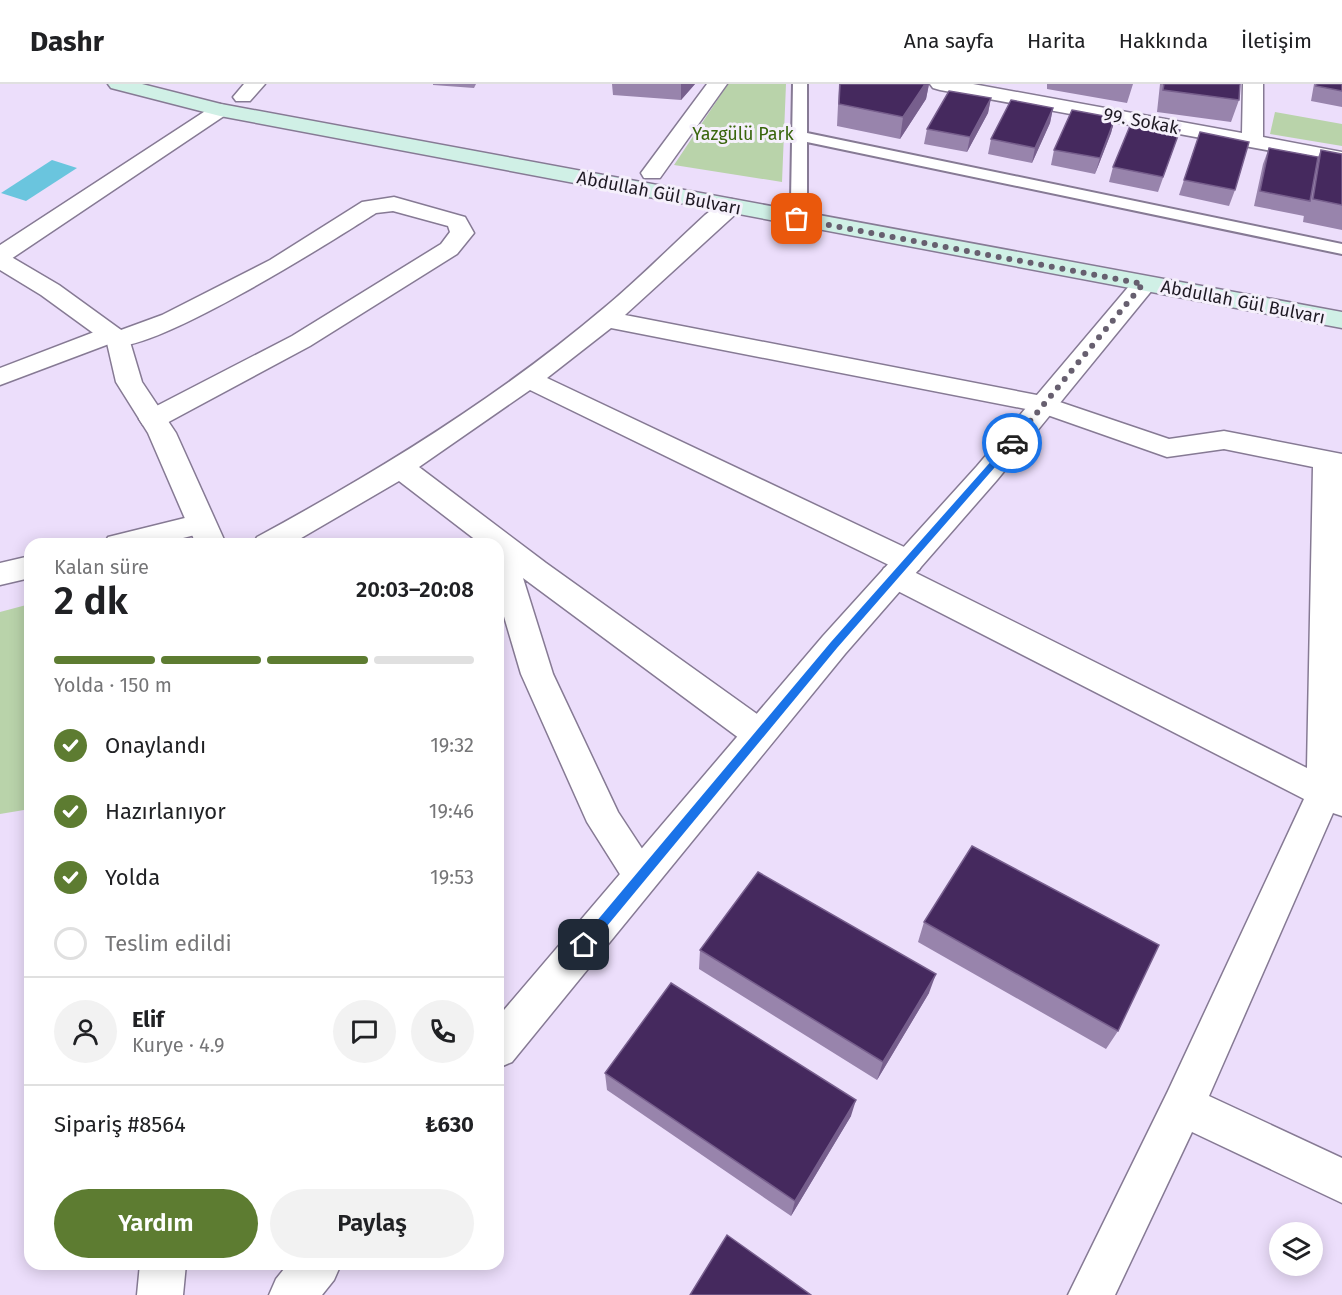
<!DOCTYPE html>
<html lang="tr">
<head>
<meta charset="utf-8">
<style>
  :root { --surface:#fff; --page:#f2f2f2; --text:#202124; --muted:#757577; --line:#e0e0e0; --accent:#5d7c31 }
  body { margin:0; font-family:"Fira Sans",sans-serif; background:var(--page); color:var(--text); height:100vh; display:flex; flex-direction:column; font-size:22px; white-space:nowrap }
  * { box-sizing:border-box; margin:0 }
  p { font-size:20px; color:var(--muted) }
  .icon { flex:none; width:33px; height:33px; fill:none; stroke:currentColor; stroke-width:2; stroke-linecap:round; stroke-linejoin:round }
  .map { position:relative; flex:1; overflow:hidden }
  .panel { position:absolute; left:24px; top:454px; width:480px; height:732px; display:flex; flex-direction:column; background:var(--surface); border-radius:18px; box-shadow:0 3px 15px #0003 }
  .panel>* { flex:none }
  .tools { position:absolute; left:1269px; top:1138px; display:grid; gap:12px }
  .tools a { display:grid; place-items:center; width:54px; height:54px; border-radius:50%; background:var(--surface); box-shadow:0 3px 15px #0003; font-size:30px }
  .pin { position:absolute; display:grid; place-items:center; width:51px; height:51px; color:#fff; margin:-26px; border-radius:12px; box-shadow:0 3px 9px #0006 }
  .courier { position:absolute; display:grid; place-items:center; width:60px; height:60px; margin:-30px; border:4px solid #1a73e8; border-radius:50%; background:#fff; color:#222; box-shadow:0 2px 8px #0007 }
  .head em { font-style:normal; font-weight:600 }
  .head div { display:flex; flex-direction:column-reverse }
  .head { display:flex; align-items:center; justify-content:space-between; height:102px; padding:0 30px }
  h1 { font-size:39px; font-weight:600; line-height:45px }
  .bar { display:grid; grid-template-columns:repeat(4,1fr); gap:9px 6px; align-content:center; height:72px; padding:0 30px }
  .bar i { height:8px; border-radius:4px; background:var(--line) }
  .bar .active { background:var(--accent) }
  .bar p { grid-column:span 4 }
  .line { display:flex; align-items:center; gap:15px; padding:0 30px; border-top:2px solid var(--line) }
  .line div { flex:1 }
  .round { display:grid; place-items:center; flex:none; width:63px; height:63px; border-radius:32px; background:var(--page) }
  ol { padding:0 30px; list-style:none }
  li { display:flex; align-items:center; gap:18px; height:66px }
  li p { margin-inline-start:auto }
  li .icon { padding:6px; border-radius:50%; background:var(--accent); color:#fff; stroke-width:4 }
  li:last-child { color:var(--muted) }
  li i { width:33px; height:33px; border:3px solid var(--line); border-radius:50% }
  .button { display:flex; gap:12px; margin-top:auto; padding:12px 30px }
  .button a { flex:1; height:69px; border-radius:36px; background:var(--accent); color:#fff; font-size:24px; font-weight:600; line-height:69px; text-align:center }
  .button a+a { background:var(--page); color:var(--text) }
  header { display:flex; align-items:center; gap:36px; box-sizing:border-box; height:84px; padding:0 30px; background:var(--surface); border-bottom:2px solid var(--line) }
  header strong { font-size:28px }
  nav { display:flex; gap:33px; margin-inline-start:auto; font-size:21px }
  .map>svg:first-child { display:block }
  .green { fill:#b9d3aa }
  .water { fill:#6ac5de }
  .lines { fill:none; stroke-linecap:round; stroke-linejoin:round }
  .service-casing { stroke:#867a94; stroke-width:4 }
  .minor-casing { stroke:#867a94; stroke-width:3 }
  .tertiary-casing { stroke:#867a94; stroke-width:3 }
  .secondary-casing { stroke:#867a94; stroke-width:3 }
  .service { fill:#fff; fill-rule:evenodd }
  .minor { fill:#fff; fill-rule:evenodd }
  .tertiary { fill:#fff; fill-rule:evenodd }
  .secondary { fill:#d0f0e6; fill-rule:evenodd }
  .wall { fill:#9884ac }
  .shaded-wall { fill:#775f8d }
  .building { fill:#45295e; stroke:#775f8d; stroke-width:1.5 }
  .route { fill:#1a73e8 }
  .done { stroke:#675f6f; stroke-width:6; stroke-dasharray:0 10.8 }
  .labels { text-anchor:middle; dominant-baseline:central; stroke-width:6; stroke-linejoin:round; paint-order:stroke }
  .far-street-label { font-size:18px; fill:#1f1a24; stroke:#f5f0fb }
  .far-park-label { font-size:18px; fill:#39650c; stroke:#f5f0fb }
</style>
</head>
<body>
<header>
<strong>Dashr</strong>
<nav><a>Ana sayfa</a><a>Harita</a><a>Hakkında</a><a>İletişim</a></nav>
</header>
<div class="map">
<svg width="1342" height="1211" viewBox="0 0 1342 1211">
  <rect width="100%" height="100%" fill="#ecdefb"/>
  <path class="green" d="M728 0H786L782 98 674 81Z
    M1275 28 1342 40V62L1270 50Z
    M30 520V725L0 730V528Z"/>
  <path class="water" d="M52 76 77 84 26 117 1 109Z"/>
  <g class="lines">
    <defs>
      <path id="service" d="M793 0H807V49L1342 160V170L807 58V116L804 119H794L791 116Z"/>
      <path id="minor" d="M244 0H265L250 17H236L233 13Z
        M707 0H727L660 94H644L641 89Z
        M930 0H973L1242 49 1243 0H1263V53L1342 68V80L940 6 933 4Z
        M220 20 227 22 230 26 227 30 8 177 0 179V161L213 22Z
        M394 113 465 133 474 149 457 170 310 262 163 341 153 344 143 341 139 335 143 329 292 252 441 160 450 148 448 142 393 127 376 129C340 152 140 279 109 260L0 301V284L102 245 111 242 121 246 162 231 270 176 362 118Z
        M731 115 739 117 742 122 739 127 625 231 1042 312 1169 355 1224 347 1342 370V732L1333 729 1209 1012 1342 1074V1119L1192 1048 1115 1211H1068L1168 1007 1304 715 884 500 880 492 884 484 891 482 530 306 419 383 546 479 771 640 776 650 771 660 759 664 747 660 523 494 553 590 618 728 660 792 654 803 641 808 628 803 587 738 521 590 498 512V460H481L399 397 291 460H253L257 453C379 387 499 313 604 224 639 195 671 162 705 131L723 117ZM611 244 1036 327 1167 373 1224 365 1313 383 1307 684 912 487 919 486 923 478 919 470 547 294Z
        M201 430 211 433 216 440 211 447 159 460H104L108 453Z
        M30 472V494L0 501V479Z"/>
      <path id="tertiary" d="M0 169 8 171 59 201 128 251 142 298 176 349 226 460H196L148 349 116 298 107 259 41 211 0 186Z
        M1144 193 1153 195 1156 200 1153 205 997 396 845 570 512 978 498 984V933L823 552 977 382 1135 195Z
        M140 1180H186L183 1211H137Z
        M288 1180H341L334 1196 322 1211H269L276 1195Z"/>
      <path id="secondary" d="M108 0H142L221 20 1342 228V244L220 32 111 4Z"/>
    </defs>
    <use href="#service" class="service-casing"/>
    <use href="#minor" class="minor-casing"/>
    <use href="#tertiary" class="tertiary-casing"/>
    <use href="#secondary" class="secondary-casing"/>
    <use href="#service" class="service"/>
    <use href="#minor" class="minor"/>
    <use href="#tertiary" class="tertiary"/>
    <use href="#secondary" class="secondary"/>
  </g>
  <path class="wall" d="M433 0H476L474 4 433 1Z
    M612 0H695L681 16 613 11Z
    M839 0H929L926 15 900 55 837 42Z
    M1047 0H1133L1127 19 1047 5Z
    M1160 0H1240L1239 16 1231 38 1157 28Z
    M1314 0H1342V23L1311 17Z
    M991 14 988 29 967 68 924 60 927 45Z
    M1053 24 1050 39 1032 79 988 70 991 55Z
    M1115 34 1111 49 1095 90 1051 81 1054 66Z
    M1180 46 1158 108 1109 98 1113 83Z
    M1200 48 1235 106 1229 122 1179 111Z
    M1269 64 1318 73 1321 66 1342 70V146L1303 138 1304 131V132L1254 122 1263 80Z
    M924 838 1118 947 1106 965 918 858Z
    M700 866 929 909 877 996 699 885Z
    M605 989 851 1032 791 1132 607 1006Z"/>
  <path class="shaded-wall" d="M681 0H695L681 16Z
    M925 0H929L926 15 900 55 903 33Z
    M991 14 988 29 967 68 970 53Z
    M1053 24 1050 39 1032 79 1035 64Z
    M1115 34 1111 49 1095 90 1100 74Z
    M936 890 929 909 877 996 883 978Z
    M856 1016 851 1032 791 1132 795 1117Z"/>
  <path class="building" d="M840 0H925L903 33 839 20Z
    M1164 0H1240L1239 16 1163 6Z
    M1317 0H1342V7L1316 2Z
    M949 7 991 14 970 53 927 45Z
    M1011 16 1053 24 1035 64 991 55Z
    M1072 26 1115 34 1100 74 1054 66Z
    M1132 37 1180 46 1163 93 1113 83Z
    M1200 48 1249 58 1235 106 1184 96Z
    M1269 64 1318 73 1310 117 1260 107Z
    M1321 66 1342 70V121L1313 115Z
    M972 762 1159 861 1118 947 924 838Z
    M758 788 936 890 883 978 700 866Z
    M671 899 856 1016 795 1117 605 989Z
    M727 1151 811 1211H690Z"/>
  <path class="route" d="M1009 357 1016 359 837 564 588 865H580V857L831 558Z"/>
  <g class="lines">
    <path class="done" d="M797 135 1143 200 1012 359"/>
  </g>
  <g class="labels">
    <g class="far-street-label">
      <text transform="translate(1141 37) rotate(11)">99. Sokak</text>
      <text transform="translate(659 109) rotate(11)">Abdullah Gül Bulvarı</text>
      <text transform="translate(1243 218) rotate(11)">Abdullah Gül Bulvarı</text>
    </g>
    <g class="far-park-label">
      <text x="743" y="50">Yazgülü Park</text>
    </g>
  </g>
</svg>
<div class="tools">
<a><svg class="icon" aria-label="layers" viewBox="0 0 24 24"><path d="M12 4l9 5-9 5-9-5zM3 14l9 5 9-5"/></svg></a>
</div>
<div class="pin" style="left:797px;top:135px;background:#ea580c"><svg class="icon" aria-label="bag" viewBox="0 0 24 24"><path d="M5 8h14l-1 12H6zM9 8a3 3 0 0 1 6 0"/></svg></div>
<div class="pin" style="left:584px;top:861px;background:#1f2937"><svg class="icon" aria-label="home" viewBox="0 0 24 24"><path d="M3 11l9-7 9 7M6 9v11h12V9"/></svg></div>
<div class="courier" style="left:1012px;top:359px"><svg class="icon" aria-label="car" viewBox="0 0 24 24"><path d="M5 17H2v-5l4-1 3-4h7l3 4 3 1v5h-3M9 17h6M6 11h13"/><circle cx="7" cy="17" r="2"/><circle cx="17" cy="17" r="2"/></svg></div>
<section class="panel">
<div class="head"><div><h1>2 dk</h1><p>Kalan süre</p></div><em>20:03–20:08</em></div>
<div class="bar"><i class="active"></i><i class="active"></i><i class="active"></i><i></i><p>Yolda · 150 m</p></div>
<ol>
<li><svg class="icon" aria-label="check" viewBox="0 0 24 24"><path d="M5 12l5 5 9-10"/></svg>Onaylandı<p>19:32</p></li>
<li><svg class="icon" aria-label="check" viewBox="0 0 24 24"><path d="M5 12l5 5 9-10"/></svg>Hazırlanıyor<p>19:46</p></li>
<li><svg class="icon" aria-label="check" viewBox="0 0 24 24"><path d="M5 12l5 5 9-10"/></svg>Yolda<p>19:53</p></li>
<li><i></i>Teslim edildi</li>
</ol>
<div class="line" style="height:108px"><a class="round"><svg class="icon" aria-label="person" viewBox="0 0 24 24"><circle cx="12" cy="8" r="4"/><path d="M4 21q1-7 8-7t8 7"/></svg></a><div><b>Elif</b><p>Kurye · 4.9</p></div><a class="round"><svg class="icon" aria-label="chat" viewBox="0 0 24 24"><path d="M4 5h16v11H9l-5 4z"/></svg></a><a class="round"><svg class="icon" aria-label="phone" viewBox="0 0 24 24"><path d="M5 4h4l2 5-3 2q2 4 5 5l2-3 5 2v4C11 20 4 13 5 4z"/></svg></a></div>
<div class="line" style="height:78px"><div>Sipariş #8564</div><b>₺630</b></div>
<div class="button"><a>Yardım</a><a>Paylaş</a></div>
</section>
</div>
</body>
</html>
